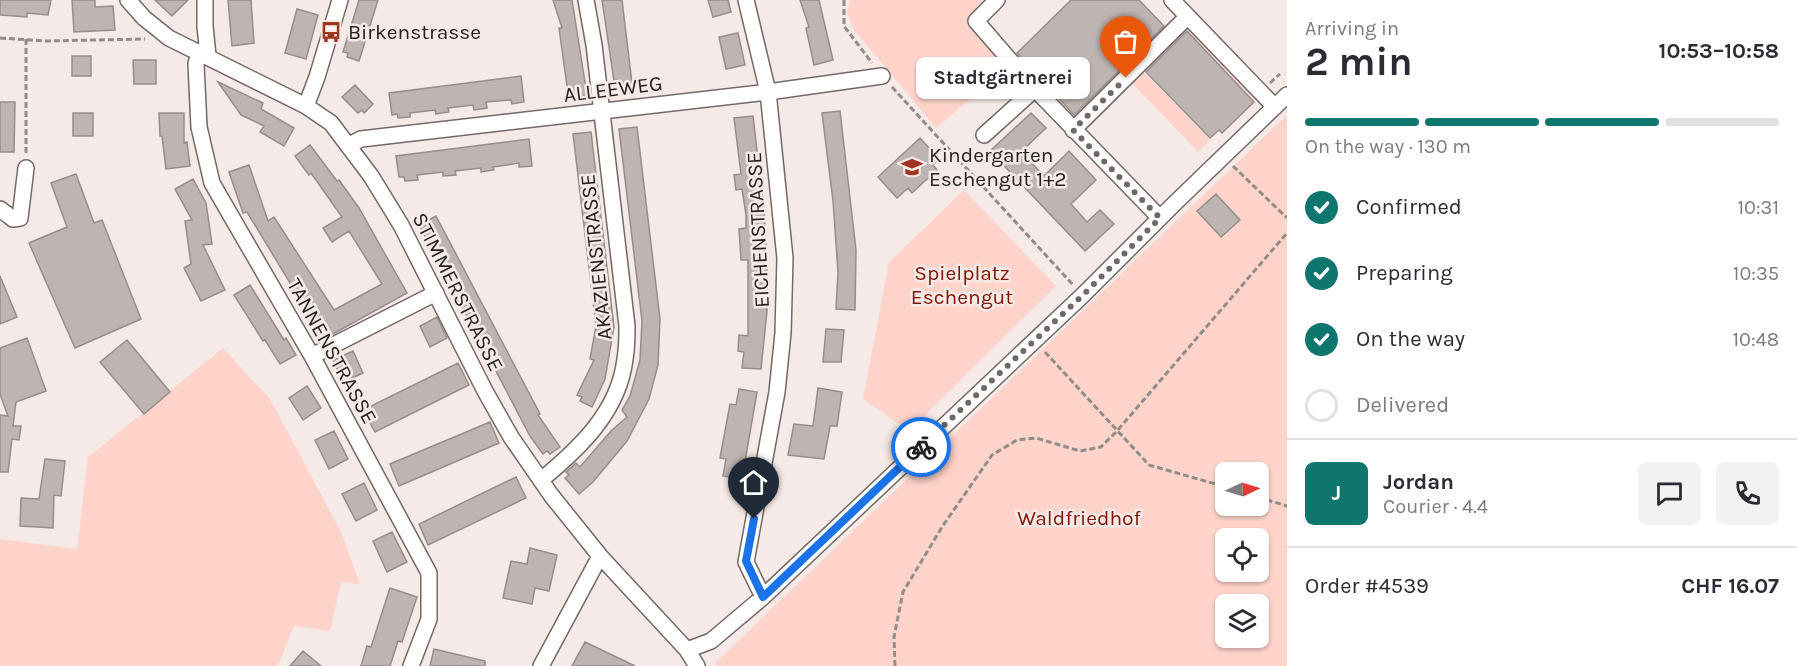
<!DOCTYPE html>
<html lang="en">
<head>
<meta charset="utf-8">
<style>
  :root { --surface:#fff; --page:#f2f2f3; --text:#2b2b33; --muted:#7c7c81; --line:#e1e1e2; --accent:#0f766e }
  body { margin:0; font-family:Karla,sans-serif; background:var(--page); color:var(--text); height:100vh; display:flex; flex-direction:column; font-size:22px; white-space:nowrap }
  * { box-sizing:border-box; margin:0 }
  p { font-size:20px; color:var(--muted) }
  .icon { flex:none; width:33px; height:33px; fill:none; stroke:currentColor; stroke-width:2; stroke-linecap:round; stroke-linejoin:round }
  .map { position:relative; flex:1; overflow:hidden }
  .drawer { display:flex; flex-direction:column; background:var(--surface); width:510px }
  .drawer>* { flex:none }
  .needle { width:39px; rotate:86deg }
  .buttons { position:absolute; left:1215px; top:462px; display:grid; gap:12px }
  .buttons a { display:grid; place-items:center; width:54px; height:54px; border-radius:9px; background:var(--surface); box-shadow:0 2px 4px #0004; font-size:30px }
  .pin { position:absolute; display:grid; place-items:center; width:51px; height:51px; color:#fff; margin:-62px -26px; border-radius:50% 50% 50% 0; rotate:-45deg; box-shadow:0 0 6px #0007 }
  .pin .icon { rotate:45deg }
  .courier { position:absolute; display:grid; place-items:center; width:60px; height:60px; margin:-30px; border:4px solid #1a73e8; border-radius:50%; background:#fff; color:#222; box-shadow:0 2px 8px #0007 }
  .bubble { position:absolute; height:42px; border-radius:9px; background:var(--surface); box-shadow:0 2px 4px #0004; font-size:20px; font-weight:700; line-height:42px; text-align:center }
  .summary em { font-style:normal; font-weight:700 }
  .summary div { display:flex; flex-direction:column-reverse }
  .summary { display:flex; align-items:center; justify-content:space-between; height:102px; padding:0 18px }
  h1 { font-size:39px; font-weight:700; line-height:45px }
  .bar { display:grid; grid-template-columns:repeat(4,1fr); gap:9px 6px; align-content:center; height:72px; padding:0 18px }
  .bar i { height:8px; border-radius:4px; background:var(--line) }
  .bar .on { background:var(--accent) }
  .bar p { grid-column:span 4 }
  .line { display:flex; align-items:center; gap:15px; padding:0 18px; border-top:2px solid var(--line) }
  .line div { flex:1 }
  .round { display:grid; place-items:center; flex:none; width:63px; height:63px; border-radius:9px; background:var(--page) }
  ol { padding:0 18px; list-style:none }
  li { display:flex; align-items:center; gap:18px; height:66px }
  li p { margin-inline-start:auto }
  li .icon { padding:6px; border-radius:50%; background:var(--accent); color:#fff; stroke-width:4 }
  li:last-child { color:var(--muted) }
  li i { width:33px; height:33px; border:3px solid var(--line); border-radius:50% }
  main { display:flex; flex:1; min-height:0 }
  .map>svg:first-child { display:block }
  .green { fill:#fed4ca; fill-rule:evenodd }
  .building { fill:#beb4b1; stroke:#978d8b; stroke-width:1.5 }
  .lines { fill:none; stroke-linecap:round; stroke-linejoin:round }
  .minor-casing { stroke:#736967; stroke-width:18 }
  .path { stroke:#938c8a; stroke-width:3; stroke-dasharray:6 3; stroke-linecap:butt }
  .minor { stroke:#fff; stroke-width:15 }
  .done { stroke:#6e6866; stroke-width:6; stroke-dasharray:0 10.8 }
  .route { stroke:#1a73e8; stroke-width:8 }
  .labels { text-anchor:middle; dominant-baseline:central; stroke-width:5; stroke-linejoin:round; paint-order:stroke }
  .poi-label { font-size:21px; fill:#262221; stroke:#f5eae7; text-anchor:start }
  .street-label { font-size:21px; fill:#262221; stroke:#f5eae7 }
  .park-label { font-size:21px; fill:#831500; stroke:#f5eae7 }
</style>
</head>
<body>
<main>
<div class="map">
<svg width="1287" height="666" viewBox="0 0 1287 666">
  <rect width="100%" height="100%" fill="#f5eae7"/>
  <path class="green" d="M850 0H989L967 21 1008 67 936 128 854 30 847 12Z
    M1192 29 1258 97 1255 101 1188 31Z
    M1144 72 1210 140 1198 152 1132 83Z
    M1287 115V666H717L715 663ZM1226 472H1258V506H1226ZM1226 538H1258V572H1226ZM1226 604H1258V638H1226Z
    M964 190 1056 286 909 431 863 399 889 262Z
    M223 348 270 399 341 532 360 584 341 582 330 631 294 626 278 666H0V539L77 549 88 457Z"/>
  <path class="building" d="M0 0H51L48 15 27 13V17L0 15Z
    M72 0H95V7L113 6 115 30 74 32Z
    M155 0H188L172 16Z
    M228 0H251L254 43 232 46Z
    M359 0H378L359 61 347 57 348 53 343 52Z
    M553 0H572L587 95 574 97 573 92 568 93 559 28H562Z
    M602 0H622L632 83 619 85 618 80 614 81Z
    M708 0H728L731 12 713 17Z
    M800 0H819L833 60 814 65 806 28 809 27Z
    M1071 0H1139L1164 26 1074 115 1017 53Z
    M297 9 318 15 306 59 285 53Z
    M1187 31 1254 102 1222 133 1219 130 1210 138 1146 72Z
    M738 33 745 65 726 69 719 37Z
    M72 56H91V76H72Z
    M133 60H156V84H134Z
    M521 76 524 102 512 104 511 100 486 102 487 108 474 110 473 105 448 108 449 112 436 114 435 110 410 113V117L398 118 397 114 392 115 389 93Z
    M218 82 263 103 261 109 294 128 284 146 260 132 264 126 241 115Z
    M355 85 373 104 364 113 362 110 358 113 342 97Z
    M0 102H15L14 152H0Z
    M840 111 856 250 855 310 836 309 838 272 833 201 822 113Z
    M73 113H93V136H73Z
    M159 113H184V143L187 142 190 166 166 169 162 136H160Z
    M1031 113 1046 128 1021 152 1044 176 1069 151 1096 180 1071 204 1087 222 1100 210 1114 224 1085 251 990 151Z
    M753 116 764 209 767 259V311L761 369 742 368 744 352 738 351 739 335 748 336V260H741L739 229 746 228V215L742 189 736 190 734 175 741 174 734 118Z
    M637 127 660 319 658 365 649 399 627 441 593 482 579 494 565 478 569 475 566 472 576 463 580 467 611 431 627 417 622 410 630 396 640 360 642 321 619 129Z
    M591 132 614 327 605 379 592 407 580 401 582 397 577 395 594 360 590 359 596 326 573 134Z
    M920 138 939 159 933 165 937 170 912 193 908 188 897 198 878 177Z
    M529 139 532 166 519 167V163L493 167 494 170 481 172V168L455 171 456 175 443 176V172L417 175 418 180 405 181 404 177H399L396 156Z
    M310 145 337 181 339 180 359 208 407 293 324 339 247 212 243 213 229 172 249 165 268 221 274 217 334 310 382 284 349 231 332 242 323 228 342 217 311 173 309 175 295 156Z
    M76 174 94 223 102 220 141 319 75 348 29 243 67 227 51 183Z
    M193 179 206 203 212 244 203 245 225 290 201 301 184 268 191 264 185 221 192 220 175 189Z
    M1216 194 1240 220 1221 237 1197 211Z
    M436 216 540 414 538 415 560 447 550 454 547 451 543 454 530 436 419 225Z
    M0 276 17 317 0 324Z
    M250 285 284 340 286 338 296 355 280 364 265 340 263 341 234 295Z
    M437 317 447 338 430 347 420 326Z
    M826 329 844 330 841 362H823Z
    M27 338 46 391 16 402 13 426H21L19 440 12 439 8 472H0V415L8 416 0 394V348Z
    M127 340 170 392 144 414 100 362Z
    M353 351 363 373 343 382 333 360Z
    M458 363 469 385 375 432 363 410Z
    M307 386 321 408 303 420 289 398Z
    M818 388 842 392 837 426H830L824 459 788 455 794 424 813 426Z
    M739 389 757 392 742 479 723 476 726 459 720 458 730 404 736 405Z
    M490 422 499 443 399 486 390 464Z
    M334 431 348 459 329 469 315 440Z
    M45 459 65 461 61 496 54 495 53 528 20 526 21 498 39 499Z
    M516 477 526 498 428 545 419 524Z
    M364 483 377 510 356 521 342 494Z
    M392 532 407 562 387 572 373 541Z
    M530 548 557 555 549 591 535 588 532 604 503 598 511 561 527 564Z
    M390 588 417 597 402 642 398 641 390 666H361L367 646 371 647Z
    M585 642 635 666H572Z
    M434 649 485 661V666H430Z
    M303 651 321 666H290Z"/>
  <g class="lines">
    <defs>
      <path id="minor" d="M128 0 144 18 169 38 306 106 331 123 371 176 401 225 485 391 511 437 551 495 600 556 687 650 697 666
        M205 0V26L208 56
        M746 0 768 92 785 258 783 333 777 392 746 562 763 597
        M997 0 976 21 1035 89
        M1172 0 1275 107
        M199 52 196 64 199 127 212 183 312 356 429 573V619L411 666
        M306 106 317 77 340 0
        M1073 130 1187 17
        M984 135 1035 89 1160 218
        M349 145 361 139 768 92 882 76
        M0 209 13 219 20 218 26 168
        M312 356 436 293
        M541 480C580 448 619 411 625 359 627 348 627 337 627 326L594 45 586 0
        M687 650 711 641 763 597 1083 295 1175 203 1287 95
        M541 666 600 556"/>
    </defs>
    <use href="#minor" class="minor-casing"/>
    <path class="path" d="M844 0V26L872 63
      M0 38 46 41 145 39
      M26 39V155
      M1270 83 1280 74
      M892 87 1074 286
      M1233 166 1287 218
      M1045 352 1149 465 1226 487
      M1258 497 1287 506
      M895 666 894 637 903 592 942 527 992 455 1017 440 1036 438 1080 451 1101 447 1117 431 1287 233"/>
    <use href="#minor" class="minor"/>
  </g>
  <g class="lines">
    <path class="done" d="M921 447 1083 295 1160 218 1073 130 1126 78"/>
    <path class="route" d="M754 519 746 561 763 597 921 447"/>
  </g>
  <defs>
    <symbol id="bus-bare" viewBox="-9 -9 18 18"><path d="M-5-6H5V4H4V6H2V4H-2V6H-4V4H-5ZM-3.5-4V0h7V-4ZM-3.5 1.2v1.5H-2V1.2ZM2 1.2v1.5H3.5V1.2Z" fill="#9e351f" stroke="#f5eae7" stroke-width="2.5" paint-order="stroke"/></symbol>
    <symbol id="school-bare" viewBox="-9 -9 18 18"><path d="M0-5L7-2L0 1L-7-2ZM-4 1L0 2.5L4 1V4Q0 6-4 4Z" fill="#9e351f" stroke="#f5eae7" stroke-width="2.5" paint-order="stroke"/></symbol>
  </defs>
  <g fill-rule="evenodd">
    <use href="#bus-bare" x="316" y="17" width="30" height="30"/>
    <use href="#school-bare" x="897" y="152" width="30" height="30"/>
  </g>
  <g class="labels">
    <g class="poi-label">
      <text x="348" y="32">Birkenstrasse</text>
      <text x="929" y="155">Kindergarten<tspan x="929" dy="24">Eschengut 1+2</tspan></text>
    </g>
    <g class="street-label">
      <text transform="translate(613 89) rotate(-7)">ALLEEWEG</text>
      <text transform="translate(758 230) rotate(-93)">EICHENSTRASSE</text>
      <text transform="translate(596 257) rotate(-96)">AKAZIENSTRASSE</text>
      <text transform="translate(458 292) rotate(63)">STIMMERSTRASSE</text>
      <text transform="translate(332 351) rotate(61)">TANNENSTRASSE</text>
    </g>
    <g class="park-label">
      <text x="962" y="273">Spielplatz<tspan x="962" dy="24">Eschengut</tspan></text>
      <text x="1079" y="518">Waldfriedhof</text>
    </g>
  </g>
</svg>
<div class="buttons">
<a><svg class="needle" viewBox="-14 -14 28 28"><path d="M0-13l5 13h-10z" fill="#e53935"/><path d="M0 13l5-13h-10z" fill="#7c7c81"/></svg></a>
<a><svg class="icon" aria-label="locate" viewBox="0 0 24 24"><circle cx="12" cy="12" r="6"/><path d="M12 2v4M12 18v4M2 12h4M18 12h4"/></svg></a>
<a><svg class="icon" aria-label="layers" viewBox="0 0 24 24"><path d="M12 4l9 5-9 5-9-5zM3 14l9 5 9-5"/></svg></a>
</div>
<div class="pin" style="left:1126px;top:78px;background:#ea580c"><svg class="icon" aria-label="bag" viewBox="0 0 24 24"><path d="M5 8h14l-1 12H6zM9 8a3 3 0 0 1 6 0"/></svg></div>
<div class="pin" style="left:754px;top:519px;background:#1f2937"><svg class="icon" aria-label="home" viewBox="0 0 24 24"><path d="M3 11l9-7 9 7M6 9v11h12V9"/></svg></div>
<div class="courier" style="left:921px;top:447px"><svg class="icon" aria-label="bike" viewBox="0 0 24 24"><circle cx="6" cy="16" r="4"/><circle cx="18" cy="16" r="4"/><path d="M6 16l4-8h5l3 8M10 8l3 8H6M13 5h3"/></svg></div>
<div class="bubble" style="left:916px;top:57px;width:174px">Stadtgärtnerei</div>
</div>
<section class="drawer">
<div class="summary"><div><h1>2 min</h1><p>Arriving in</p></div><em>10:53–10:58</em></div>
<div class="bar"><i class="on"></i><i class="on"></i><i class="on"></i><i></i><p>On the way · 130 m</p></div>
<ol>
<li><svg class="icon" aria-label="check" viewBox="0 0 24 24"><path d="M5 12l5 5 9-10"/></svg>Confirmed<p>10:31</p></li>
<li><svg class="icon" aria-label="check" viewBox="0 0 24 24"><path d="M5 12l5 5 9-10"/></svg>Preparing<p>10:35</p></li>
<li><svg class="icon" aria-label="check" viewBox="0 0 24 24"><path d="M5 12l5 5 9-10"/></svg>On the way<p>10:48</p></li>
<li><i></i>Delivered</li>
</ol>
<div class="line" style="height:108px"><b class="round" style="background:var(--accent);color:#fff">J</b><div><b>Jordan</b><p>Courier · 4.4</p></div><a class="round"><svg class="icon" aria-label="chat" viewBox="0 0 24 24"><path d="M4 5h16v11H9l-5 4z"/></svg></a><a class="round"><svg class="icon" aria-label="phone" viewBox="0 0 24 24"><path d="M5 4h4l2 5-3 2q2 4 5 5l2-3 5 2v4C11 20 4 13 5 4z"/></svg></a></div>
<div class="line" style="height:78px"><div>Order #4539</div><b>CHF 16.07</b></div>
</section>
</main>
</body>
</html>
